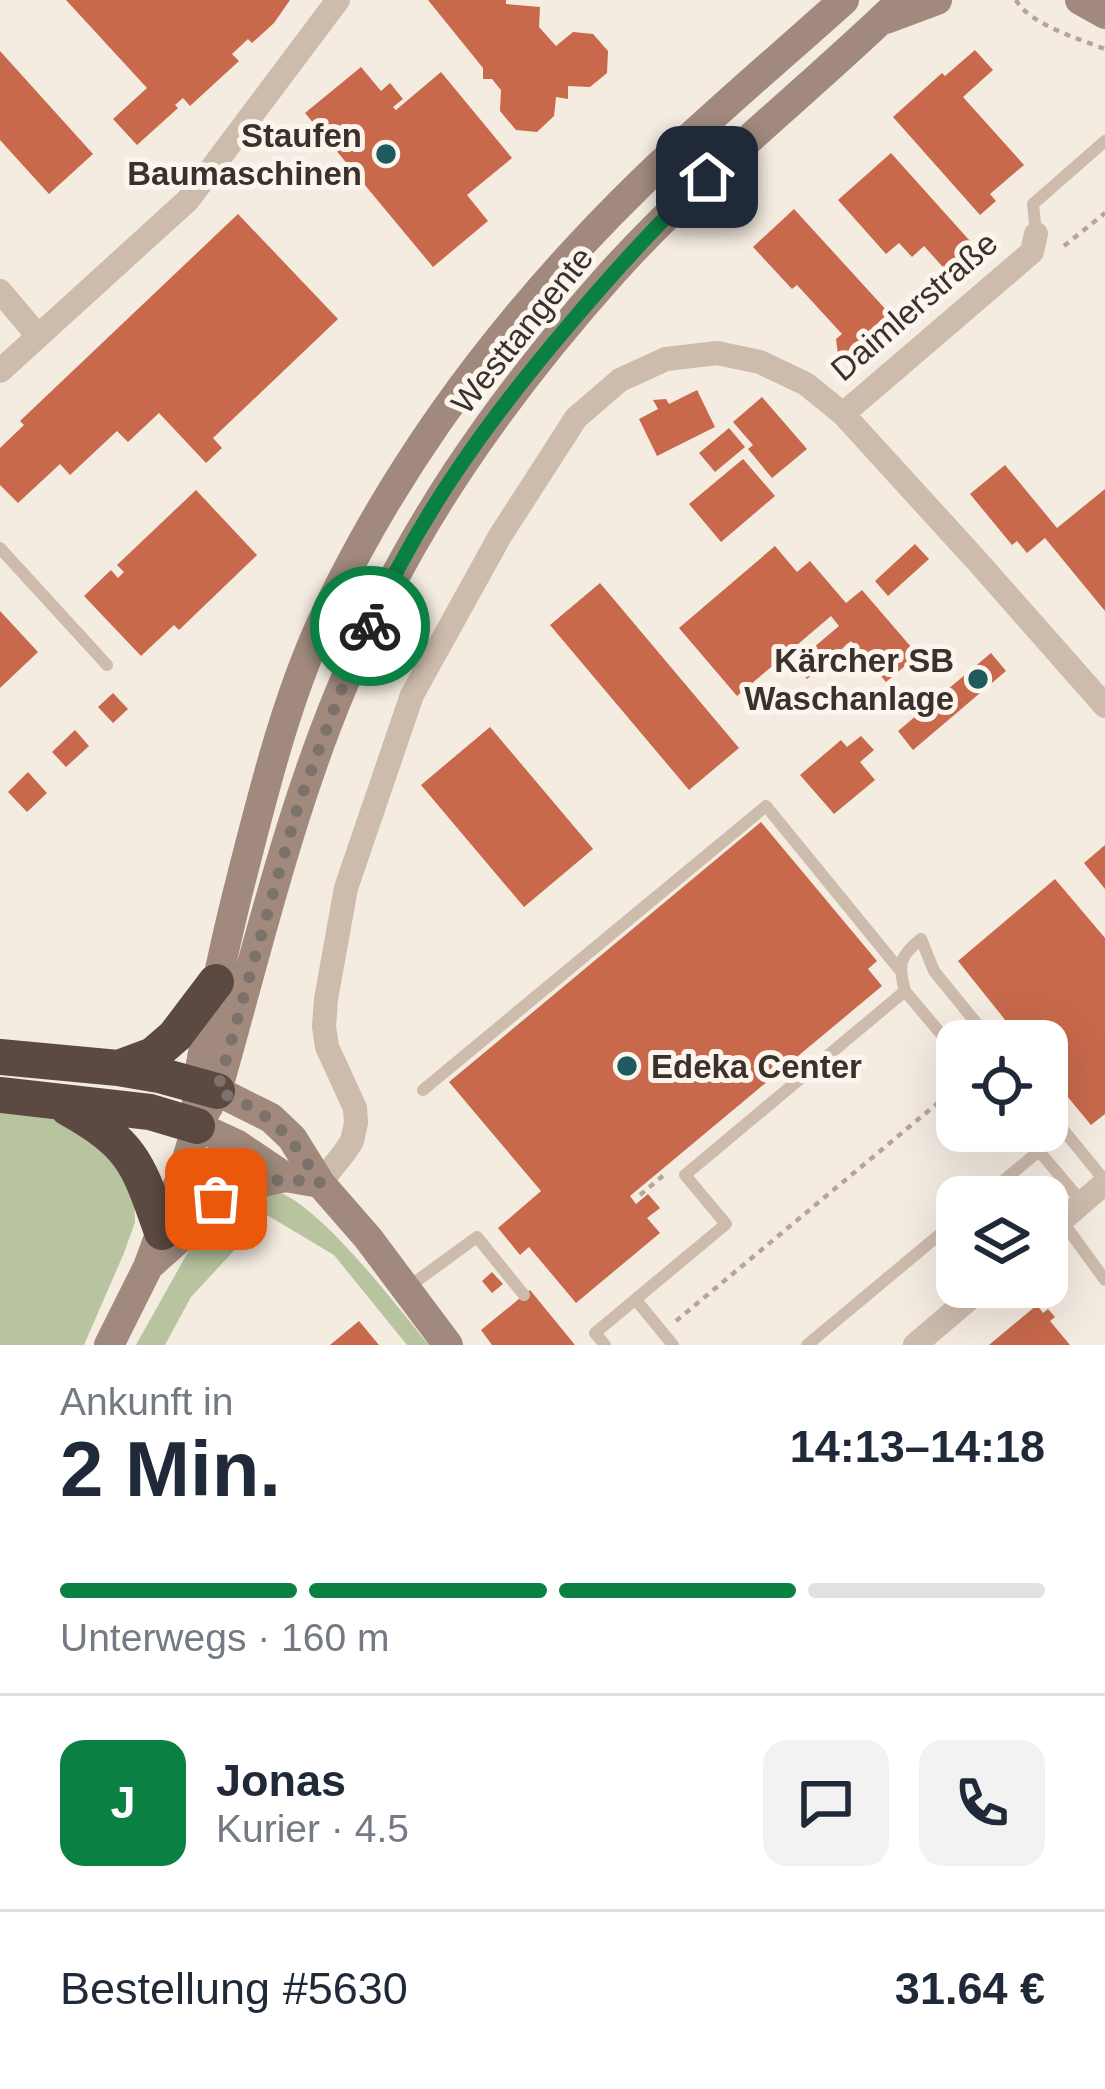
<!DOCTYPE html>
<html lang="de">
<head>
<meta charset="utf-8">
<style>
  :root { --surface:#fff; --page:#f2f2f3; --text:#1f2937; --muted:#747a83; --line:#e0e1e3; --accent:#0b8043 }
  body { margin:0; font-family:Arial,sans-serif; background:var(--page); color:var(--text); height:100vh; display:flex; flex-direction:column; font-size:45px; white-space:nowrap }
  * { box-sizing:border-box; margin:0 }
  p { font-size:39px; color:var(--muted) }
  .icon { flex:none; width:66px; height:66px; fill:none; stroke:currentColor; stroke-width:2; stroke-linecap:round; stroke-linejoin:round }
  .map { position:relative; height:1345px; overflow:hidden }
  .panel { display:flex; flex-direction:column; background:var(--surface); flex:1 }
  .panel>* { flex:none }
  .controls { position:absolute; left:936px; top:1020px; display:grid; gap:24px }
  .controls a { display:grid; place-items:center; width:132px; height:132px; border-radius:24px; background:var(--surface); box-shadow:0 12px 48px #0002; font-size:60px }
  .pin { position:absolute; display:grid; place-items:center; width:102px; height:102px; color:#fff; margin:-51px; border-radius:24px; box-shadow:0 6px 18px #0006 }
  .courier { position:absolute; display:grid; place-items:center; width:120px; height:120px; margin:-60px; border:9px solid #0b8043; border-radius:50%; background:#fff; color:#222; box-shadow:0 3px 15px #0007 }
  .overview em { font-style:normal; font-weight:600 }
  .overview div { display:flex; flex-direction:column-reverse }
  .overview { display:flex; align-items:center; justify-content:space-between; height:204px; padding:0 60px }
  h1 { font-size:78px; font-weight:600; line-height:90px }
  .bar { display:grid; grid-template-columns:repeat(4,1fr); gap:18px 12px; align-content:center; height:144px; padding:0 60px }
  .bar i { height:15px; border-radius:9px; background:var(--line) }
  .bar .selected { background:var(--accent) }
  .bar p { grid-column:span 4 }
  .line { display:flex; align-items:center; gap:30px; padding:0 60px; border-top:3px solid var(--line) }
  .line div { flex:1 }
  .round { display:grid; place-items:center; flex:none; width:126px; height:126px; border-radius:24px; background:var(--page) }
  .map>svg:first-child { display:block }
  .green { fill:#b8c4a0 }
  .building { fill:#c8694b }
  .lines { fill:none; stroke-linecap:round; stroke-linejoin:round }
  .path { stroke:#b9a596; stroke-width:4.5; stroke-dasharray:6 6; stroke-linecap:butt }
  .lane { stroke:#cdbbac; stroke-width:12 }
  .street { stroke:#cdbbac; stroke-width:24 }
  .secondary { stroke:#a18a7d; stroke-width:30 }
  .highway { stroke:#5c4a42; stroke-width:36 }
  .done { stroke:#7c716b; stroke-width:12; stroke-dasharray:0 21.6 }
  .route { stroke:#0b8043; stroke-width:15 }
  .poi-dot { fill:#1f5a5e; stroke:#fbf5ee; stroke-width:4.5 }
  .labels { text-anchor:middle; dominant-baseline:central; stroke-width:10; stroke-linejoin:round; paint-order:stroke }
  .poi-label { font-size:33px; font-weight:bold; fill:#3b302b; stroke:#fbf5ee; text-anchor:end }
  .street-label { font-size:33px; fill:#3b302b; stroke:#fbf5ee }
</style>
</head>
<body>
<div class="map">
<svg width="1105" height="1345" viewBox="0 0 1105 1345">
  <rect width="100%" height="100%" fill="#f4ebe1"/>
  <path class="green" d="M0 1109 68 1121 102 1137 134 1191 135 1222 124 1253 84 1345H0Z
    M279 1192C325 1211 395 1304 429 1345H407L334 1255 267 1215 191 1297 165 1345H136L202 1227 218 1205Z"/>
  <path class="building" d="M66 0H290L274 23 252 43 248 39 232 54 239 61 190 106 183 98 175 105 178 108 137 145 113 119 147 88Z
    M428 0H506V4L540 7 539 27 556 46 573 32 593 34 608 51 607 73 590 87 568 86V99L556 97 554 116 537 132 516 130 500 111 501 90 492 79H483V68Z
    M975 50 993 70 963 97 1024 165 990 194 996 201 980 215 893 117 942 73 945 76Z
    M0 51 93 154 49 194 0 140Z
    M361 67 381 91 390 83 403 99 393 107 396 110 441 72 512 158 467 195 488 221 433 267 305 113Z
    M891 153 987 260 959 285 924 246 912 257 899 243 886 254 838 200Z
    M794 209 889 313 866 334 869 338 871 350 854 364 845 362 838 354 836 339 842 334 797 285 792 289 753 247Z
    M238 214 338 319 213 438 222 448 206 463 159 413 128 442 117 431 70 475 60 464 18 503 0 485V448L24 425 20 421Z
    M697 390 715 427 657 456 639 419 658 409 653 400 666 399 669 404Z
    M762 397 807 449 772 478 748 449 753 445 733 422Z
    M729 428 745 447 715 472 699 453Z
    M743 459 775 496 721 542 689 504Z
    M1005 465 1057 528 1105 489V611L1045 538 1027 553 1017 541 1012 545 970 494Z
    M196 490 257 555 179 630 174 625 141 656 84 596 111 570 118 578 124 572 117 565Z
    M915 544 929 559 888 596 875 581Z
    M775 546 797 572 810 561 846 603 862 590 918 655 886 682 851 641 807 679 794 664 839 626 831 616 737 696 679 628Z
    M600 583 739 748 689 790 550 625Z
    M0 611 38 652 0 688Z
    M991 653 1006 671 913 750 898 731Z
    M113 693 128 709 113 723 98 707Z
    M490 727 593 849 524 907 421 785Z
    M75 730 89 746 66 767 52 752Z
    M861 736 874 750 860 762 875 780 834 814 800 775 841 740 847 747Z
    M28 772 47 793 27 812 8 792Z
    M761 822 877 961 868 969 882 986 630 1196 636 1204 648 1194 660 1208 647 1218 660 1233 576 1303 529 1247 520 1255 498 1228 541 1191 449 1082Z
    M1105 845V889L1084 863Z
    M1055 879 1105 938V1114L1091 1125 1047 1072V1041H1022L958 961Z
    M492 1272 503 1284 492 1293 482 1281Z
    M530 1290 575 1345H492L481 1330Z
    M1037 1305 1043 1313 1048 1309 1055 1317 1050 1321 1070 1345H989Z
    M359 1321 379 1345H330Z"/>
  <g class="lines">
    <path class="path" d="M1016 0C1029 24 1079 39 1105 49
      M1064 246 1105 213
      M640 1195 665 1174
      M676 1321 957 1087"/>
    <path class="lane" d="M1036 234 1033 204 1105 141
      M0 548 107 665
      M905 991C898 965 899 956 921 939L934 971 991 1041
      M423 1090 766 806 899 969
      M1047 1110 1105 1181
      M1022 1131 1082 1202
      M984 1197 1039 1151
      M1062 1221 1105 1280
      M407 1288 477 1237 524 1295
      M636 1300 673 1345
      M605 1345 595 1333 726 1224 685 1175 905 991 957 1053
      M807 1345 957 1220"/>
    <path class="street" d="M0 291 38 336
      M0 371 188 200 338 0
      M843 414 1032 252 1036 234
      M320 1183 344 1153 352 1141 356 1123 355 1108 327 1047 324 1027 326 999 346 888 412 695 500 536 576 418 620 380 666 359 717 353 760 362 806 384 843 414 978 562 1105 706
      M1047 1233 1105 1183
      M915 1345 983 1287"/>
    <path class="secondary" d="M1080 0 1105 14
      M886 19 937 0
      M217 1091 271 1118 292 1138 320 1183 368 1238 448 1345
      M197 1108C196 1081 203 1055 208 1027 218 977 229 926 242 876 265 786 288 692 329 607 405 449 515 306 641 183 706 120 776 61 844 0
      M197 1126 236 1144 285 1177
      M153 1262 201 1219 216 1199 240 1187 285 1177 320 1183
      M109 1345 148 1267 184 1169 197 1126 217 1091C255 958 287 820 340 692 406 533 497 402 611 274 700 175 806 93 902 0"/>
    <path class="highway" d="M0 1057 118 1068 159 1075 217 1091
      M118 1068 153 1055 175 1036 216 982
      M0 1095 150 1112 197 1126
      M68 1108C134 1145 138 1164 162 1232"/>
  </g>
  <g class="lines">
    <path class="done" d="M216 1199C256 1179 277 1177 320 1183 288 1132 273 1114 217 1091L298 806 340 693 370 626"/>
    <path class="route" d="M370 626C419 515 490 418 568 326 612 274 657 223 707 177"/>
  </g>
  <g class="poi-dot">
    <circle cx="386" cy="154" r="12"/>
    <circle cx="978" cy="679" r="12"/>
    <circle cx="627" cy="1066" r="12"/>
  </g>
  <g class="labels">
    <g class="poi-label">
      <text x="362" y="135">Staufen<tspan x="362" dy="38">Baumaschinen</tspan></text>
      <text x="954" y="660">Kärcher SB<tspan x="954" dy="38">Waschanlage</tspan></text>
      <text x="651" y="1066" text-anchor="start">Edeka Center</text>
    </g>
    <g class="street-label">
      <text transform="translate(914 306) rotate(-41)">Daimlerstraße</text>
      <text transform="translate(522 330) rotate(-51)">Westtangente</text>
    </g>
  </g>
</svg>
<div class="controls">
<a><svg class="icon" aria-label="locate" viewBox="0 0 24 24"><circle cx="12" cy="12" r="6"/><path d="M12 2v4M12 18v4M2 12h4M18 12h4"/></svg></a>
<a><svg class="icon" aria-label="layers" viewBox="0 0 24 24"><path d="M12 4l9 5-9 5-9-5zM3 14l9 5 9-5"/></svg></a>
</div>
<div class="pin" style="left:216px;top:1199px;background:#ea580c"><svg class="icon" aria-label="bag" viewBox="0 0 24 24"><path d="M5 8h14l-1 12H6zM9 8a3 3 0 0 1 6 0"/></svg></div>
<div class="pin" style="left:707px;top:177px;background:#1f2937"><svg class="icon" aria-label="home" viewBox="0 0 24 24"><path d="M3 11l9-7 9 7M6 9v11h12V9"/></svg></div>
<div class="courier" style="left:370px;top:626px"><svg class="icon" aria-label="bike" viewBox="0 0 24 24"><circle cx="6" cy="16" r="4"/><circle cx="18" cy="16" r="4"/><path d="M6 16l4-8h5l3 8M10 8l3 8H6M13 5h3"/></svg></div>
</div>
<section class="panel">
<div class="overview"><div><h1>2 Min.</h1><p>Ankunft in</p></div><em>14:13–14:18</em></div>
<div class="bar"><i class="selected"></i><i class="selected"></i><i class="selected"></i><i></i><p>Unterwegs · 160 m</p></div>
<div class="line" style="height:216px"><b class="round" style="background:var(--accent);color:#fff">J</b><div><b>Jonas</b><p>Kurier · 4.5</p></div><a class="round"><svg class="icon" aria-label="chat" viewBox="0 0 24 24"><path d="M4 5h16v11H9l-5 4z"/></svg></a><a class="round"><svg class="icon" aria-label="phone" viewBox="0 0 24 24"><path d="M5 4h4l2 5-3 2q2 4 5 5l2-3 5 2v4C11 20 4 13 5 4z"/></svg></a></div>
<div class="line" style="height:156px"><div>Bestellung #5630</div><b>31.64 €</b></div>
</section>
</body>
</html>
